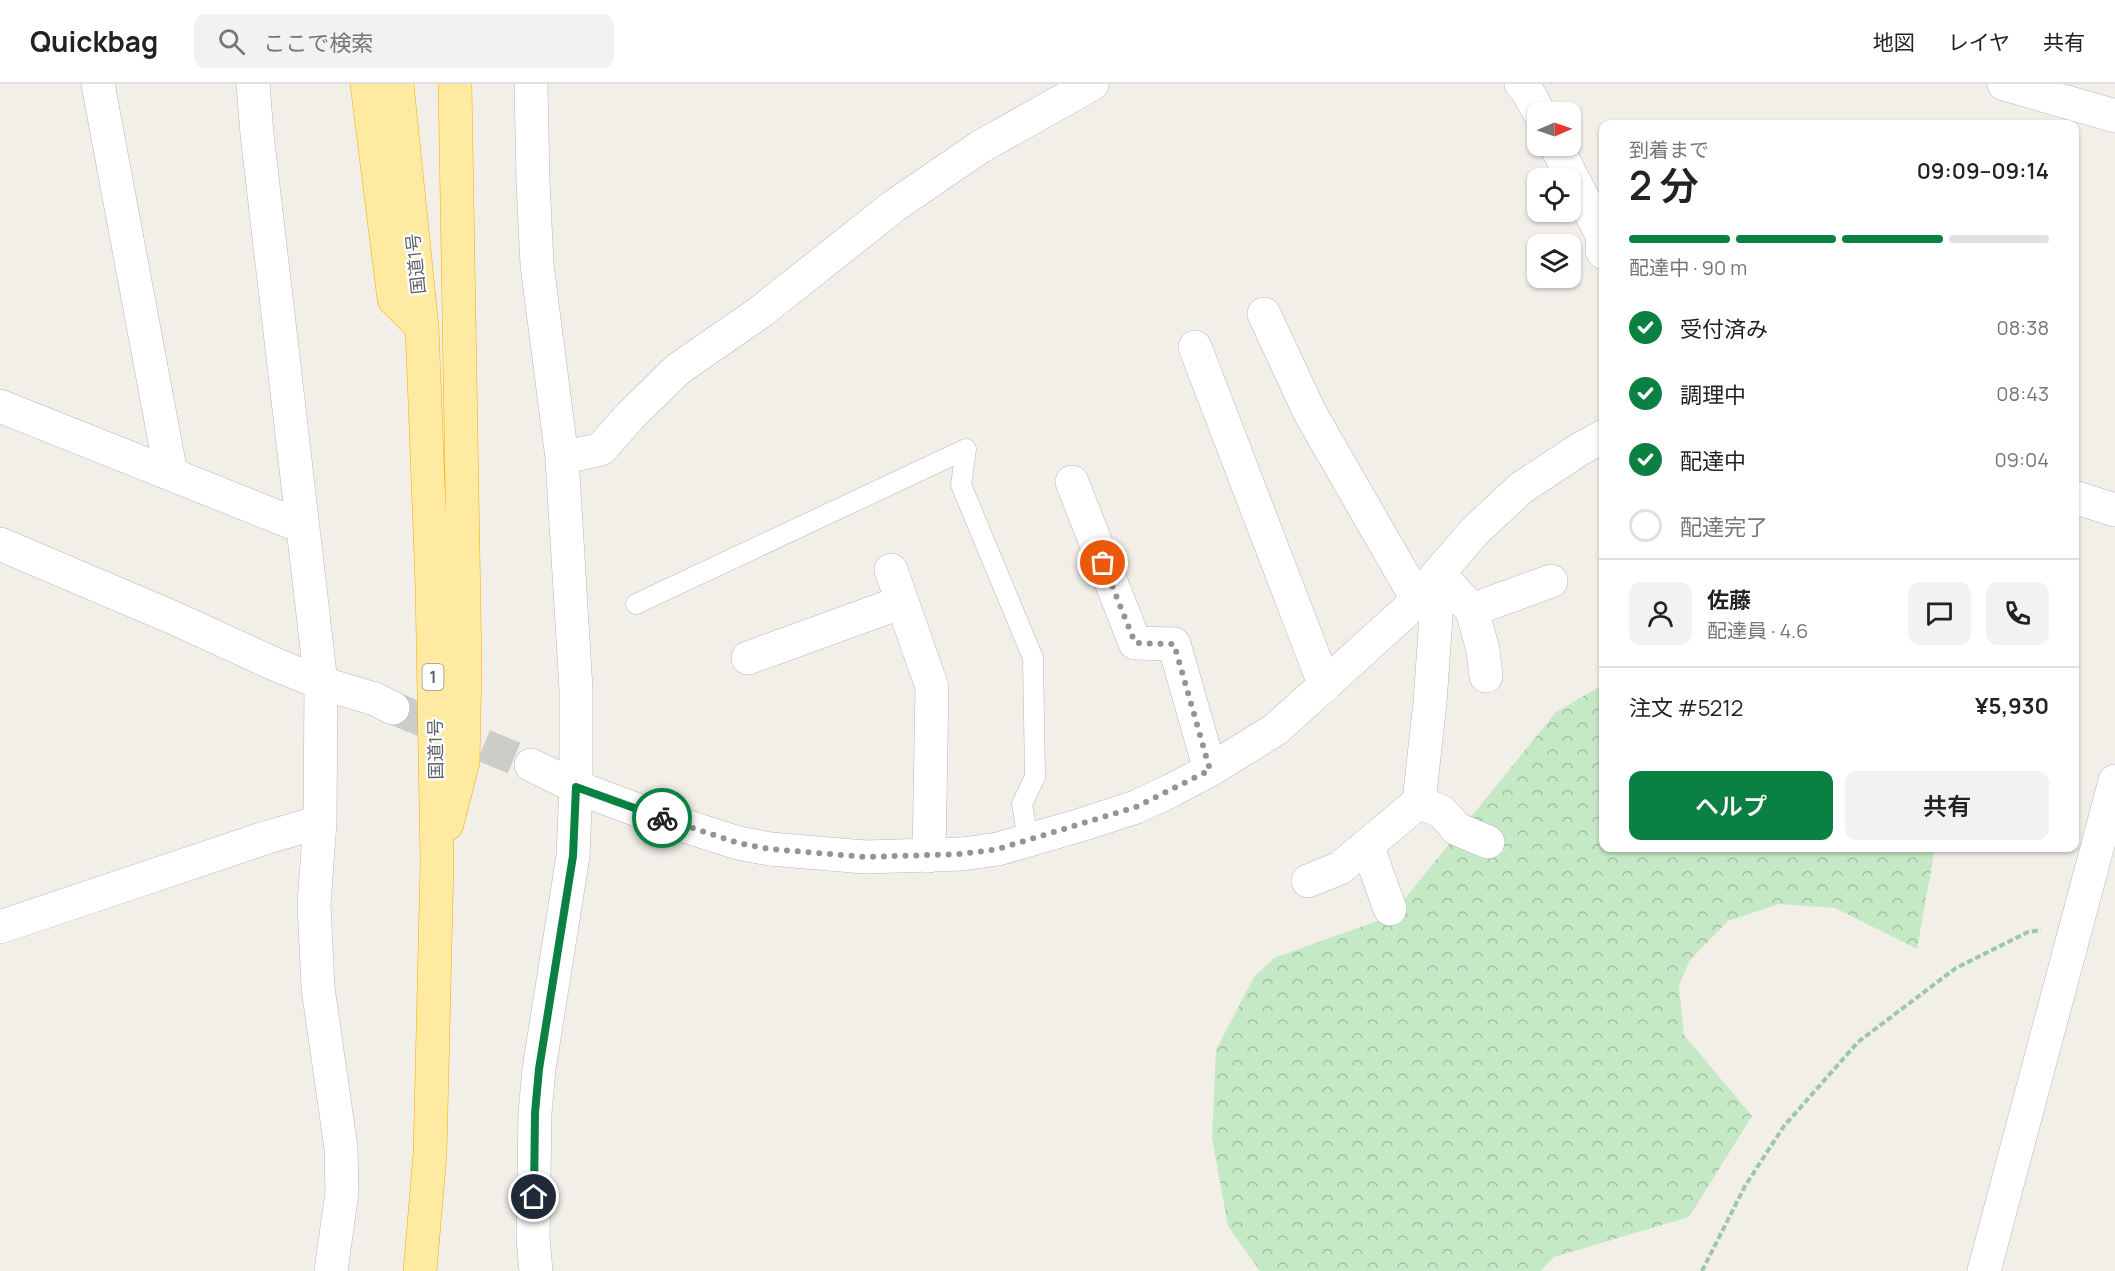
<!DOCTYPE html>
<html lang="ja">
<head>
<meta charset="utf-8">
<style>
  :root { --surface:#fff; --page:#f2f2f2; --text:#222; --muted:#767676; --line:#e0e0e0; --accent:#0b8043 }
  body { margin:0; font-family:Manrope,"Noto Sans JP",sans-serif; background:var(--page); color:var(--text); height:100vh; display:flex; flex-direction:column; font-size:22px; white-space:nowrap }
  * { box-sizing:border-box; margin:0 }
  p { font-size:20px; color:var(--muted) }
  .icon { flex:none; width:33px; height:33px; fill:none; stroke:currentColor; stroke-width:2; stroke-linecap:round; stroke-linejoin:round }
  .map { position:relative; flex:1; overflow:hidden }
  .drawer { position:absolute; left:1599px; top:36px; width:480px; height:732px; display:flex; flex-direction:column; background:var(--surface); border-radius:12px; box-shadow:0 2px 4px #0004 }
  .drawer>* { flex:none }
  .needle { width:39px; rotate:88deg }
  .tools { position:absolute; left:1527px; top:18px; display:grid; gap:12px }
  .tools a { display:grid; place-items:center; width:54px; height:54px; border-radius:12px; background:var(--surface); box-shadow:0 2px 4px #0004; font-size:30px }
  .pin { position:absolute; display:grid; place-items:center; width:51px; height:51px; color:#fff; margin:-26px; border:3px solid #fff; border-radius:50%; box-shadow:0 2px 6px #0007 }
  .courier { position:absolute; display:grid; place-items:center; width:60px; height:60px; margin:-30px; border:4px solid #0b8043; border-radius:50%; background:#fff; color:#222; box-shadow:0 2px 8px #0007 }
  .overview em { font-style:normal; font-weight:600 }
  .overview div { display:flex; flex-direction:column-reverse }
  .overview { display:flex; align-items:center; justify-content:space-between; height:102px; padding:0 30px }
  h1 { font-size:39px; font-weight:600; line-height:45px }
  .bar { display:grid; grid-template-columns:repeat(4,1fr); gap:9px 6px; align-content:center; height:72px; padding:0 30px }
  .bar i { height:8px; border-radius:4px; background:var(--line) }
  .bar .selected { background:var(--accent) }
  .bar p { grid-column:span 4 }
  .line { display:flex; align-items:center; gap:15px; padding:0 30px; border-top:2px solid var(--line) }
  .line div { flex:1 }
  .round { display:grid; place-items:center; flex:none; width:63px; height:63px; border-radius:12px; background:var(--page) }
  ol { padding:0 30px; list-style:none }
  li { display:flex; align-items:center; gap:18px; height:66px }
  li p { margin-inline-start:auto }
  li .icon { padding:6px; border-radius:50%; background:var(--accent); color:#fff; stroke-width:4 }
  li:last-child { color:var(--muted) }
  li i { width:33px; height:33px; border:3px solid var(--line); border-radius:50% }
  .button { display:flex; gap:12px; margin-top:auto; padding:12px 30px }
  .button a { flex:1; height:69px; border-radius:12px; background:var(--accent); color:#fff; font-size:24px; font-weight:600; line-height:69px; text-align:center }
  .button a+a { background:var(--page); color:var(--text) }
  header { display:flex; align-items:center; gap:36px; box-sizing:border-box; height:84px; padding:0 30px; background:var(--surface); border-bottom:2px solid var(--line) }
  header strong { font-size:28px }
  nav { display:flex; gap:33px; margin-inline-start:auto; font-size:21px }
  .search { width:420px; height:54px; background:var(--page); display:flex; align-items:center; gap:15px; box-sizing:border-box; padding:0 21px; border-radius:12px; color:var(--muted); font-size:22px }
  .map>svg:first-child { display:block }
  .forest { fill:url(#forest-crowns) }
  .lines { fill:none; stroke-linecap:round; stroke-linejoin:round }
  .tertiary-tunnel { stroke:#ccccc8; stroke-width:33; stroke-dasharray:33 16; stroke-linecap:butt }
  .service-casing { stroke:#b5b8bc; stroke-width:21 }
  .minor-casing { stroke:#b5b8bc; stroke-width:34 }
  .tertiary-casing { stroke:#b5b8bc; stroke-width:34 }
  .trunk-casing { stroke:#f9ab00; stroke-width:34 }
  .path { stroke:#9cc7a9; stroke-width:4; stroke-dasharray:6 3; stroke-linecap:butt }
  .service { stroke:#fff; stroke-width:20 }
  .minor { stroke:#fff; stroke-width:33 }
  .tertiary { stroke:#fff; stroke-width:33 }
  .trunk { stroke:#feeaa1; stroke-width:33 }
  .done { stroke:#929495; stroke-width:6; stroke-dasharray:0 10.8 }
  .route { stroke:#0b8043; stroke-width:8 }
  .labels { text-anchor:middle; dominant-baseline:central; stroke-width:4.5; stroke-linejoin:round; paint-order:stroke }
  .shield { fill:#fff; stroke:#8f9295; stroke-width:1.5 }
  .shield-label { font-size:16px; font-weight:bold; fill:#5f6368 }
  .street-label { font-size:18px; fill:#5f6368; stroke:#fff }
</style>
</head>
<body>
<header>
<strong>Quickbag</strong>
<div class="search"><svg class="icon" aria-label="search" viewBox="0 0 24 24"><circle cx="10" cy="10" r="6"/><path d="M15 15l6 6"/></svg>ここで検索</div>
<nav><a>地図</a><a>レイヤ</a><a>共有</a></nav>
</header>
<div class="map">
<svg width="2115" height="1187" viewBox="0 0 2115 1187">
  <defs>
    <pattern id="forest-crowns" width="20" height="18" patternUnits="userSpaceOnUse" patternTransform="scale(1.5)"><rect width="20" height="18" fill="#c5e8c5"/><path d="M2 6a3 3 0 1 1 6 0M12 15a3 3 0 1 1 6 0" fill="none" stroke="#a3c0a4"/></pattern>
  </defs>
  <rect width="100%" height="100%" fill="#f1efe8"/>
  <path class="forest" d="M1603 601 1604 764H1935L1917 865 1835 824 1779 820 1728 837 1690 876 1679 901 1684 951 1752 1032 1689 1133 1554 1173 1540 1187H1260L1228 1142 1212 1054 1216 966 1254 893 1274 874 1380 836 1403 817 1556 628Z"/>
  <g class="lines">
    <path class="tertiary-tunnel" d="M393 624 531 681"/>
    <defs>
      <path id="service" d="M636 520 966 365 961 401 1033 574 1035 693 1022 720 1028 756"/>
      <path id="minor" d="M98 0 171 390
        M253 0 257 50 321 599 320 738 314 820 318 904 341 1064 342 1108 331 1187
        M531 0 533 97 537 181 562 374 576 605V703L573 772 539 985 535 1029 533 1155 536 1187
        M1521 0 1526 5 1539 28
        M2004 0 2115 32
        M1556 62 1603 153 1602 166 1604 169
        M1264 230 1310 329 1417 515
        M1195 263 1325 602
        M0 322 303 443
        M562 374 601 365 630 332 678 285 759 229 894 122 980 63 1092 0
        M1072 398 1135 559 1174 560 1210 686
        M891 486 932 603 929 772
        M1439 490 1472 526 1551 497
        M1472 526 1483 566 1486 592
        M748 574 902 518
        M1419 718 1442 728 1457 745 1488 758
        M1367 761 1390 825
        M1308 797 1340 784 1419 718 1430 618 1439 490
        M0 843 268 753 320 738"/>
      <path id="tertiary" d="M2074 413 2115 426
        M0 460 174 534 272 579 321 599 375 615 393 624
        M531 681 576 703 648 730 738 759 770 765 865 773 962 770 998 765 1084 740 1136 723 1172 706 1210 686 1276 645 1406 527 1475 447 1521 404 1580 365 1604 352
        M1984 1187 2115 697"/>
      <path id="trunk" d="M367 0 394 215 422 243
        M397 0 422 243 432 500 437 779 430 1070 420 1187
        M447 740 463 678 465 582 455 0"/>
    </defs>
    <use href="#service" class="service-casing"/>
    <use href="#minor" class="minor-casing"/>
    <use href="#tertiary" class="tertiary-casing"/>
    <use href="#trunk" class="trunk-casing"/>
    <path class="path" d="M1702 1187 1745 1102 1784 1042 1858 958 1956 884 2028 848 2041 846"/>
    <use href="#service" class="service"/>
    <use href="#minor" class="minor"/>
    <use href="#tertiary" class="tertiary"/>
    <use href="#trunk" class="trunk"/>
  </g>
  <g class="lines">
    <path class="done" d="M662 734 738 759 770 765 865 773 962 770 998 765 1136 723 1210 686 1174 560 1135 559 1103 479"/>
    <path class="route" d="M534 1113 535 1029 539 985 573 772 576 703 662 734"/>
  </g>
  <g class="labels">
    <rect class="shield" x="422.5" y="580" width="21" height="26" rx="4.5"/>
    <g class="shield-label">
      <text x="433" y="593">1</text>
    </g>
    <g class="street-label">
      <text transform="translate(415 180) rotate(-96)">国道1号</text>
      <text transform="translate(435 665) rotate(-91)">国道1号</text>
    </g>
  </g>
</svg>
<div class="tools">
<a><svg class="needle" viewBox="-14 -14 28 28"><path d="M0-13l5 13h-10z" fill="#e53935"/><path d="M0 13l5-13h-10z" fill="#767676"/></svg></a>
<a><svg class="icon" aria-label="locate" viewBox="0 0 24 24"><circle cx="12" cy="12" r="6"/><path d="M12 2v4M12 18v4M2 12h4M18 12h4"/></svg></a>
<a><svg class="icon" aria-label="layers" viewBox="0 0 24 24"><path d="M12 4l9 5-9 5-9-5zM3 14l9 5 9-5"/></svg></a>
</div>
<div class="pin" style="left:1103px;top:479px;background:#ea580c"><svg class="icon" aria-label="bag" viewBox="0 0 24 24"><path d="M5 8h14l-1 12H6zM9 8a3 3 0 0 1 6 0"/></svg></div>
<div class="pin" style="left:534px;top:1113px;background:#1f2937"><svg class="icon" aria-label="home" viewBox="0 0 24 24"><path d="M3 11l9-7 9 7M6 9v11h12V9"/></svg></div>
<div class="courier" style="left:662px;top:734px"><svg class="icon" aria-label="bike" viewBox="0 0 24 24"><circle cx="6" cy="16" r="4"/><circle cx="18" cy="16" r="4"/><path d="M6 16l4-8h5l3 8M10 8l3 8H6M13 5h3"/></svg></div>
<section class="drawer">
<div class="overview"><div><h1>2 分</h1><p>到着まで</p></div><em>09:09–09:14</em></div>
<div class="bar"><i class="selected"></i><i class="selected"></i><i class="selected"></i><i></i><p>配達中 · 90 m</p></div>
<ol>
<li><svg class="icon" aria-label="check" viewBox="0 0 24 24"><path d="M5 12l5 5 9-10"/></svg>受付済み<p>08:38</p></li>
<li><svg class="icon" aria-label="check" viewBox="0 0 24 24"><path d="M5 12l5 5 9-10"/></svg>調理中<p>08:43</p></li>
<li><svg class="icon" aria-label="check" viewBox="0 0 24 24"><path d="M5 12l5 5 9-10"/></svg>配達中<p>09:04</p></li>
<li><i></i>配達完了</li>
</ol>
<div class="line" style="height:108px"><a class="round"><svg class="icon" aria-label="person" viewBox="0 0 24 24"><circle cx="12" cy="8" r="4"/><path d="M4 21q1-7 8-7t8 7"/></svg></a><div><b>佐藤</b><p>配達員 · 4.6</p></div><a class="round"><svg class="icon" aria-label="chat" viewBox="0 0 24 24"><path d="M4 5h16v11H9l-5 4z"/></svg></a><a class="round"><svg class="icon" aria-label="phone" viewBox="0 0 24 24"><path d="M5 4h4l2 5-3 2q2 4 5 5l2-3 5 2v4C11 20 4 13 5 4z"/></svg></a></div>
<div class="line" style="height:78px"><div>注文 #5212</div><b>¥5,930</b></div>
<div class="button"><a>ヘルプ</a><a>共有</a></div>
</section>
</div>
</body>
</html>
